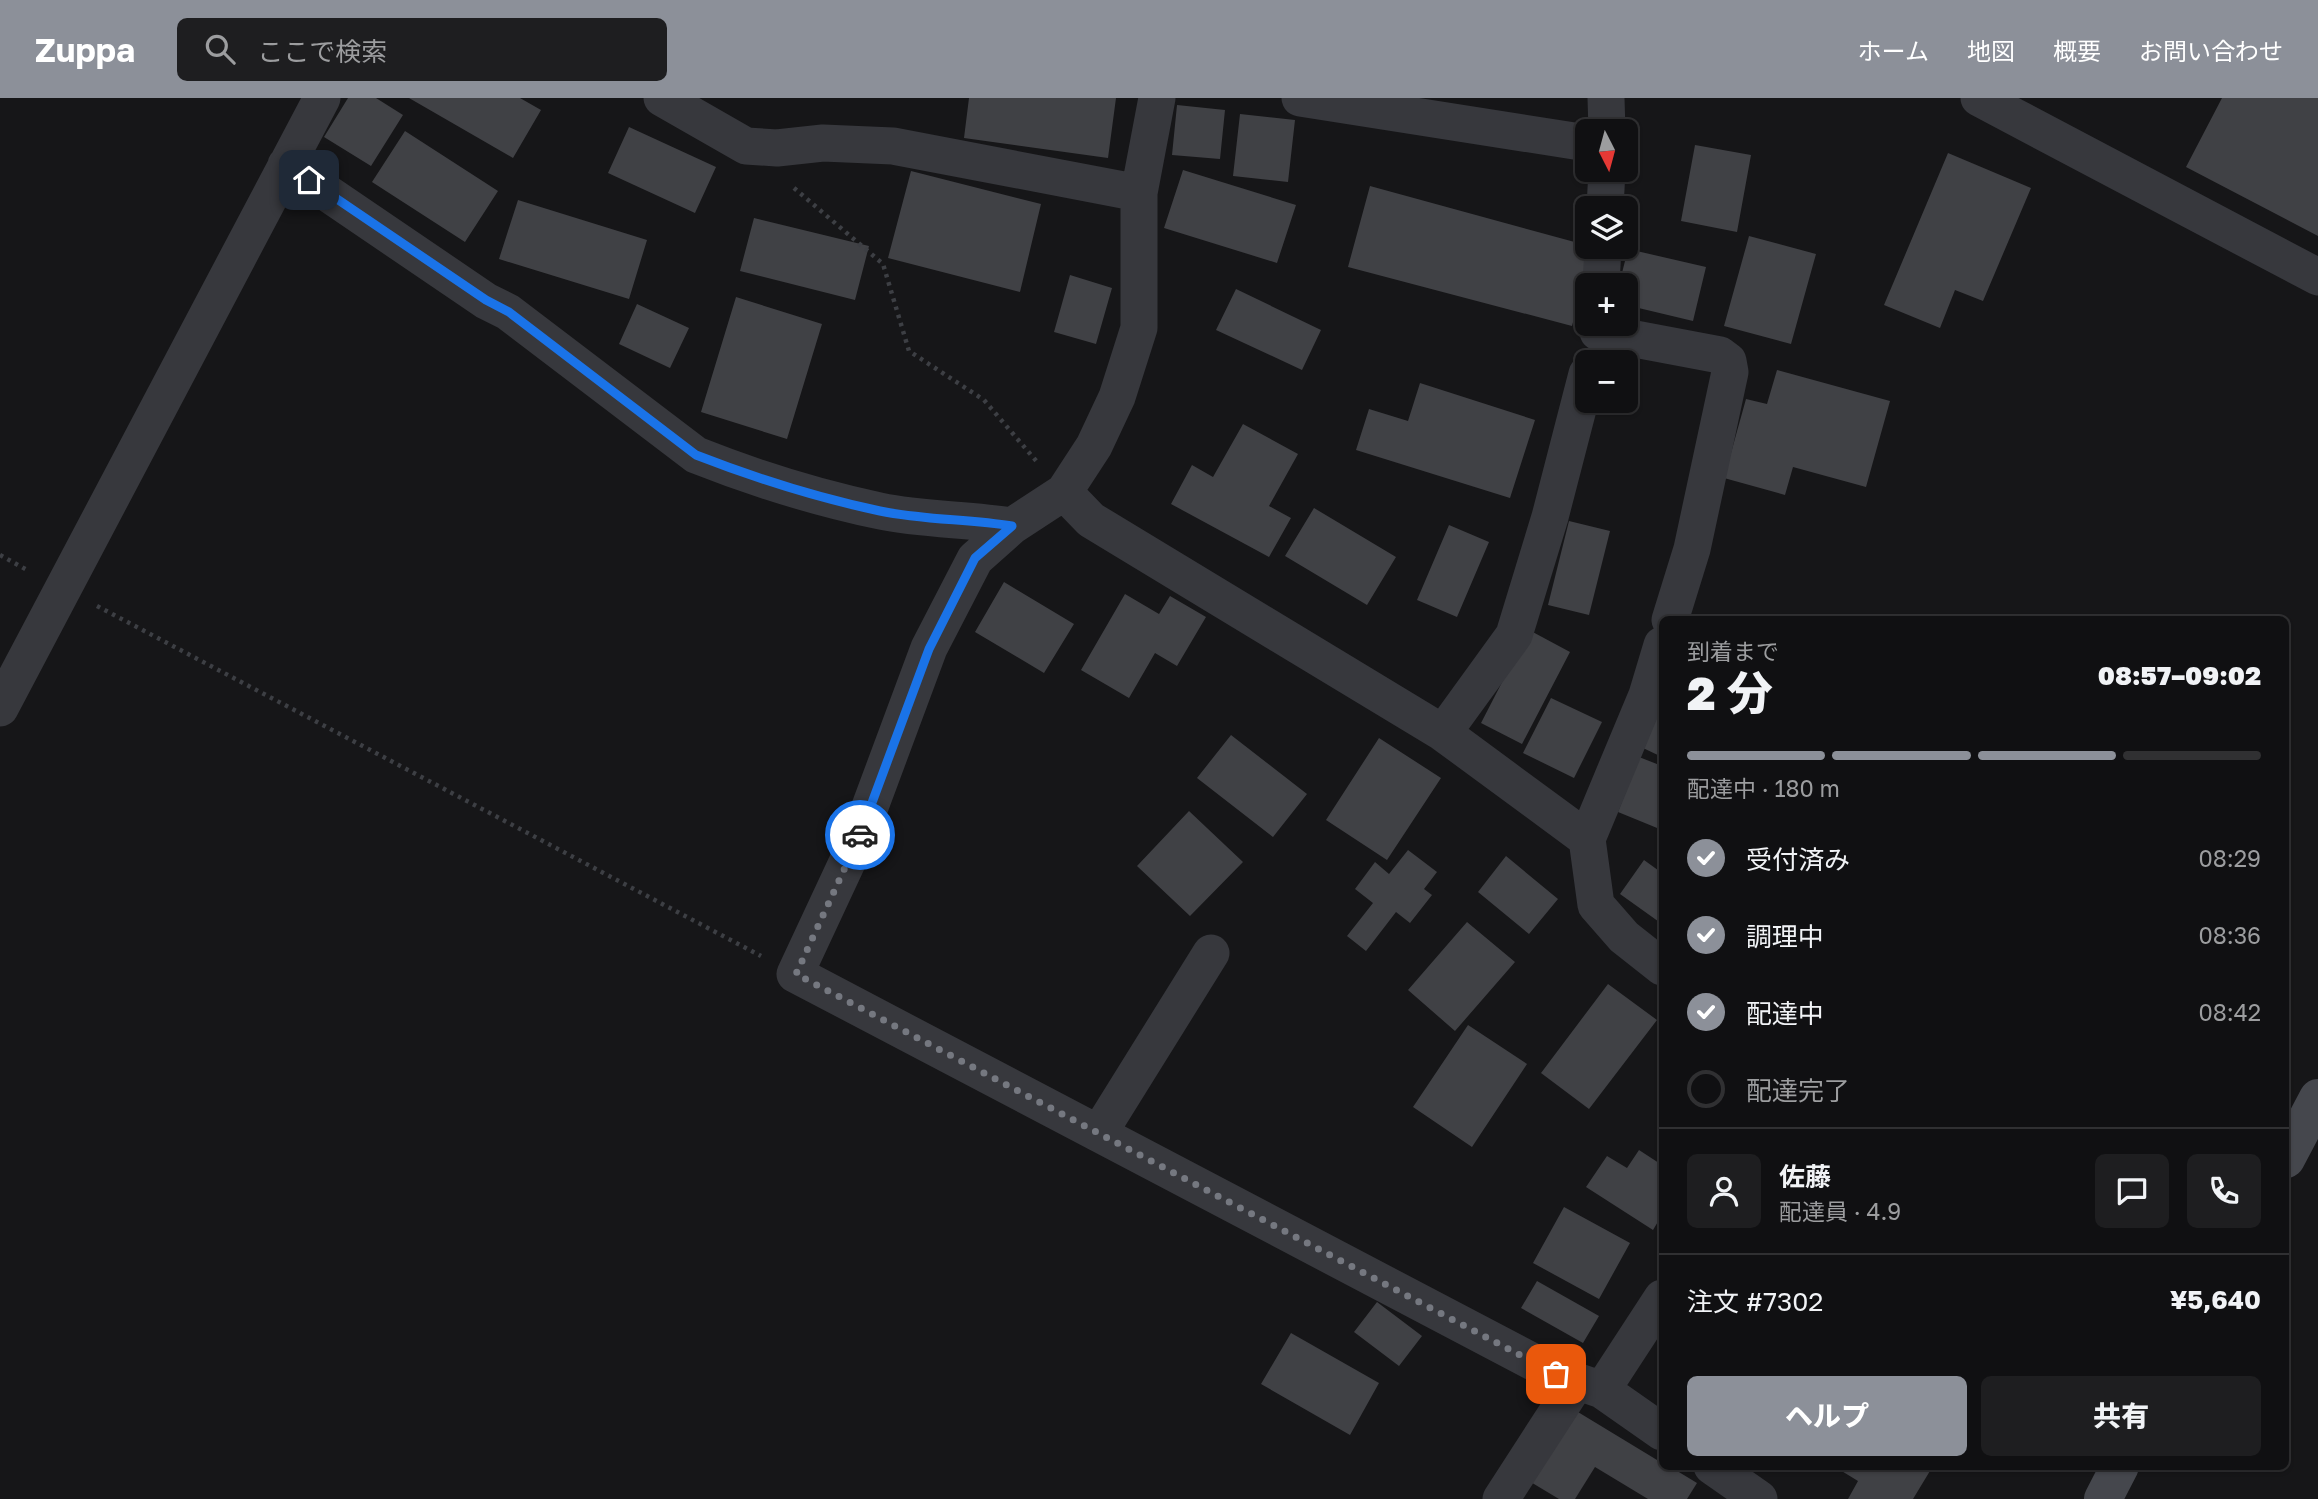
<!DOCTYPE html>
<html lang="ja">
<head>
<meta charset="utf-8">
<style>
  :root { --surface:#101012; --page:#1e1e20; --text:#f1f3f6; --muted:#9c9d9f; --line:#303032; --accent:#8c9099 }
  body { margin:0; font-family:"Golos Text","Noto Sans JP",sans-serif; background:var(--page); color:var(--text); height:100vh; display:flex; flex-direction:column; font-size:26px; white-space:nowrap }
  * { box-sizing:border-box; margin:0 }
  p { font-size:23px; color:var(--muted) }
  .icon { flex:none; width:38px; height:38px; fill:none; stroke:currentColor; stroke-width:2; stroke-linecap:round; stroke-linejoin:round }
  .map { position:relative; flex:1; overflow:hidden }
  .panel { position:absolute; left:1659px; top:518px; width:630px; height:854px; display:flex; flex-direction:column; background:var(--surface); border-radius:10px; box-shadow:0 2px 5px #0004,0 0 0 2px var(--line) }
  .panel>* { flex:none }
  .needle { width:46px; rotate:174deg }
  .tools { position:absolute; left:1575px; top:21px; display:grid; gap:14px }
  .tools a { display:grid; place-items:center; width:63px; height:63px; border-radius:10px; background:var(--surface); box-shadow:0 2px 5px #0004,0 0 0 2px var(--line); font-size:35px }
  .pin { position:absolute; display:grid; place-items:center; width:60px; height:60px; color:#fff; margin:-30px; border-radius:14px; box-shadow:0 4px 10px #0006 }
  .courier { position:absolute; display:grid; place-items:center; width:70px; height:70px; margin:-35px; border:5px solid #1a73e8; border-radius:50%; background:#fff; color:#222; box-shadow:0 2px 9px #0007 }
  .overview em { font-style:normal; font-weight:800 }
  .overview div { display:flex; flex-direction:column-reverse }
  .overview { display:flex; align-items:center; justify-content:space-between; height:119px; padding:0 28px }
  h1 { font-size:46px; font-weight:800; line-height:52px }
  .bar { display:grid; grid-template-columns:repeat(4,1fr); gap:10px 7px; align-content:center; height:84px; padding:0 28px }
  .bar i { height:9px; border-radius:5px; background:var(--line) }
  .bar .active { background:var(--accent) }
  .bar p { grid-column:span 4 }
  .line { display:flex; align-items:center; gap:18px; padding:0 28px; border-top:2px solid var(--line) }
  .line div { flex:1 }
  .round { display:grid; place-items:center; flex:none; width:74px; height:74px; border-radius:10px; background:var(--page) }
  ol { padding:0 28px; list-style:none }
  li { display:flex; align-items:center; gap:21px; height:77px }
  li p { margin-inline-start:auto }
  li .icon { padding:7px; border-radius:50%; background:var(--accent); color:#fff; stroke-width:4 }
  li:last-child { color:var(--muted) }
  li i { width:38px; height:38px; border:4px solid var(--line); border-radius:50% }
  .primary-button { display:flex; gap:14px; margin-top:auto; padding:14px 28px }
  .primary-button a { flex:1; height:80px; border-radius:10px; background:var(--accent); color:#fff; font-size:28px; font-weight:800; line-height:80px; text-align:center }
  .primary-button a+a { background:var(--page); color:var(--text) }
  header { display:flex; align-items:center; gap:42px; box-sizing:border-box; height:98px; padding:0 35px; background:var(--accent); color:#fff }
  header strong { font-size:33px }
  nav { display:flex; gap:38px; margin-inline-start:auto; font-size:24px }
  .search { width:490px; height:63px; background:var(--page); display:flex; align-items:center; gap:18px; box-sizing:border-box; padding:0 24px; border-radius:10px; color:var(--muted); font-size:26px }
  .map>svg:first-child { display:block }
  .building { fill:#404145 }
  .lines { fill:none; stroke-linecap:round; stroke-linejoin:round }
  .path { stroke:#3d3f44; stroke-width:4.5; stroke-dasharray:3.5 5; stroke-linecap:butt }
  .street { stroke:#37383d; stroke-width:37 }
  .secondary { stroke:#45474d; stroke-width:38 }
  .done { stroke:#757880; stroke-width:7; stroke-dasharray:0 12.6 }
  .route { stroke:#1a73e8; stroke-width:9 }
</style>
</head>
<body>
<header>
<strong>Zuppa</strong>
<div class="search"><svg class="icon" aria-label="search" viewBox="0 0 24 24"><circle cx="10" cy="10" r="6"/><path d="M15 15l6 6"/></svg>ここで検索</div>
<nav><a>ホーム</a><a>地図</a><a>概要</a><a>お問い合わせ</a></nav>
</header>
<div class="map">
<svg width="2318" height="1401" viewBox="0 0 2318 1401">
  <rect width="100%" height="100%" fill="#161618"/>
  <path class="building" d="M348 0H376L403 17 371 68 324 39Z
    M409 0H520L541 12 513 60Z
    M969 0H1116L1108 60 964 40Z
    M2222 0H2318V138L2186 69Z
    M1177 7 1225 12 1220 61 1172 57Z
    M1240 16 1295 22 1288 84 1233 78Z
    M629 29 716 69 695 115 608 75Z
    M405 33 498 93 465 144 372 84Z
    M1695 47 1751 57 1737 134 1681 123Z
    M1948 55 2031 90 1983 203 1955 192 1940 230 1884 207Z
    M1183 72 1296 107 1277 165 1164 130Z
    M911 73 1041 106 1020 194 888 160Z
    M1370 88 1593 149 1572 228 1348 169Z
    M518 102 647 142 629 201 499 161Z
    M754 120 869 148 855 202 740 173Z
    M1749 138 1816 156 1791 246 1724 228Z
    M1628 151 1706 169 1693 223 1626 207V187H1619Z
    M1070 177 1112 190 1096 246 1054 234Z
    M1236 191 1321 232 1302 272 1216 232Z
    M736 199 822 226 787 341 701 314Z
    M637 206 689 230 670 270 619 246Z
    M1777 272 1890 303 1866 389 1793 369 1785 397 1724 380 1746 301 1767 306Z
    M1420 285 1535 322 1510 400 1356 352 1369 311 1408 323Z
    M1243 326 1298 356 1269 408 1291 420 1269 459 1171 406 1192 367 1213 379Z
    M1314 410 1396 459 1367 507 1285 458Z
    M1569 423 1610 433 1589 517 1548 507Z
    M1449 427 1489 444 1457 519 1417 502Z
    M1004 484 1074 526 1044 575 975 534Z
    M1125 496 1159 516 1170 498 1206 519 1177 568 1155 555 1129 600 1081 572Z
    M1529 532 1570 554 1522 646 1481 625Z
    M1551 600 1602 624 1574 680 1523 655Z
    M1662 602V659L1643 650Z
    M1231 637 1307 696 1273 739 1197 680Z
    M1379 640 1441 680 1387 762 1326 722Z
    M1639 659 1662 668V732L1618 714Z
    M1189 713 1243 764 1190 818 1137 768Z
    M1408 752 1437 774 1424 791 1432 797 1410 825 1396 814 1366 853 1347 838 1373 805 1355 791 1375 764 1389 776Z
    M1506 758 1558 801 1529 836 1478 794Z
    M1644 762 1662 775V826L1620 796Z
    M1467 824 1515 864 1455 933 1408 892Z
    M1608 886 1657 922 1589 1011 1541 975Z
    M1468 927 1527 966 1472 1049 1413 1009Z
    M1639 1052 1662 1067V1117L1653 1132 1586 1089 1607 1058 1627 1070Z
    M1564 1109 1630 1145 1599 1201 1533 1165Z
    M1537 1183 1599 1218 1583 1245 1521 1210Z
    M1377 1204 1422 1238 1399 1268 1354 1234Z
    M1291 1235 1379 1285 1350 1337 1261 1286Z
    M1573 1311 1662 1365V1368H1669L1697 1385 1687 1401H1648L1595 1369 1575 1401H1559L1529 1383Z
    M1843 1368H1933L1913 1401H1848L1858 1383 1840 1372Z"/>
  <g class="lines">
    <path class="path" d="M794 90 883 166 909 253 984 302 1038 365
      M0 457 27 472
      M97 508 761 858"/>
    <path class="street" d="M662 0 746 48 777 50 823 45 893 48 1139 95
      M1157 0 1139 95V230L1117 299 1094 348 1064 394 1012 428 975 461 929 550 858 741 795 876 1556 1276 1602 1292 1662 1334
      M1300 0 1587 45
      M1606 0 1607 33
      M1979 0 2318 179
      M286 67 486 203 508 214 696 357C754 380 818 400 880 413 922 422 969 421 1012 428
      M1605 110 1607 72
      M1601 187 1603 149
      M1598 234 1720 257 1728 263 1730 274 1692 451 1670 522
      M1064 394 1091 422 1443 635 1587 741 1596 807 1624 839 1662 869
      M0 610 322 0
      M1443 635 1514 537 1550 419 1587 276
      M1587 741 1647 597 1662 547
      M1099 1035 1211 855
      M1602 1292 1662 1200
      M1712 1368 1759 1401
      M1501 1401 1576 1285"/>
    <path class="secondary" d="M2286 1061 2318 1000
      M2103 1401 2120 1368"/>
  </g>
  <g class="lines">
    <path class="done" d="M860 737 796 876 1556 1276"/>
    <path class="route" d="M309 82 486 202 509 214 696 357C755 380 818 400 880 413 923 422 969 421 1012 428L975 460 929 551 860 737"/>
  </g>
</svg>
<div class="tools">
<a><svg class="needle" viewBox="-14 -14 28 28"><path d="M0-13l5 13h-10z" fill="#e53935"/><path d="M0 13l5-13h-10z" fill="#9c9d9f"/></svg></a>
<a><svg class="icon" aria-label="layers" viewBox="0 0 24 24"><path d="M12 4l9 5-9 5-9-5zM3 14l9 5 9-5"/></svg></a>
<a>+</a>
<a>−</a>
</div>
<div class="pin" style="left:1556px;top:1276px;background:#ea580c"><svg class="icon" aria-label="bag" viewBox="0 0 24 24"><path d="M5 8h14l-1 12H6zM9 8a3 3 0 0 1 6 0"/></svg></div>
<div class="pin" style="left:309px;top:82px;background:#1f2937"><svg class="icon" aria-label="home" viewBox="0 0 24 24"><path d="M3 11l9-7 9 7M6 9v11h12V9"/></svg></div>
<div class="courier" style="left:860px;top:737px"><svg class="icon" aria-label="car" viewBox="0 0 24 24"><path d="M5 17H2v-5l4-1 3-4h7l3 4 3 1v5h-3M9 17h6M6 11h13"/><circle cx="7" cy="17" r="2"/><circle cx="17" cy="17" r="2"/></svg></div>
<section class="panel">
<div class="overview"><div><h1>2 分</h1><p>到着まで</p></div><em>08:57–09:02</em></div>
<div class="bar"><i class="active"></i><i class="active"></i><i class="active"></i><i></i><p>配達中 · 180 m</p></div>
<ol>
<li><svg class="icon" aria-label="check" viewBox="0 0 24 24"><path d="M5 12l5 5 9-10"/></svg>受付済み<p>08:29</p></li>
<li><svg class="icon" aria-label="check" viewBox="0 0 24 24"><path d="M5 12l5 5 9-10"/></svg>調理中<p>08:36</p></li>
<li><svg class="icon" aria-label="check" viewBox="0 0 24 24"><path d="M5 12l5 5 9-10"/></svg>配達中<p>08:42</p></li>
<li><i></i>配達完了</li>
</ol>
<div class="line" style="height:126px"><a class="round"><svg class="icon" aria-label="person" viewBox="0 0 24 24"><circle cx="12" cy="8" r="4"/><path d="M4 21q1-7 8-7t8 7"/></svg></a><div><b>佐藤</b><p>配達員 · 4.9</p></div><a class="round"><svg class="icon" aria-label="chat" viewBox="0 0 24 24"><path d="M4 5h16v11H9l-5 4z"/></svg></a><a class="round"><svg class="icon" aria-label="phone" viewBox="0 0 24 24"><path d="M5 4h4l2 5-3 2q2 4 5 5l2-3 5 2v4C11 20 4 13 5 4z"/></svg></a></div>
<div class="line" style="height:91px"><div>注文 #7302</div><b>¥5,640</b></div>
<div class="primary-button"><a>ヘルプ</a><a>共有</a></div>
</section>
</div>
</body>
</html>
